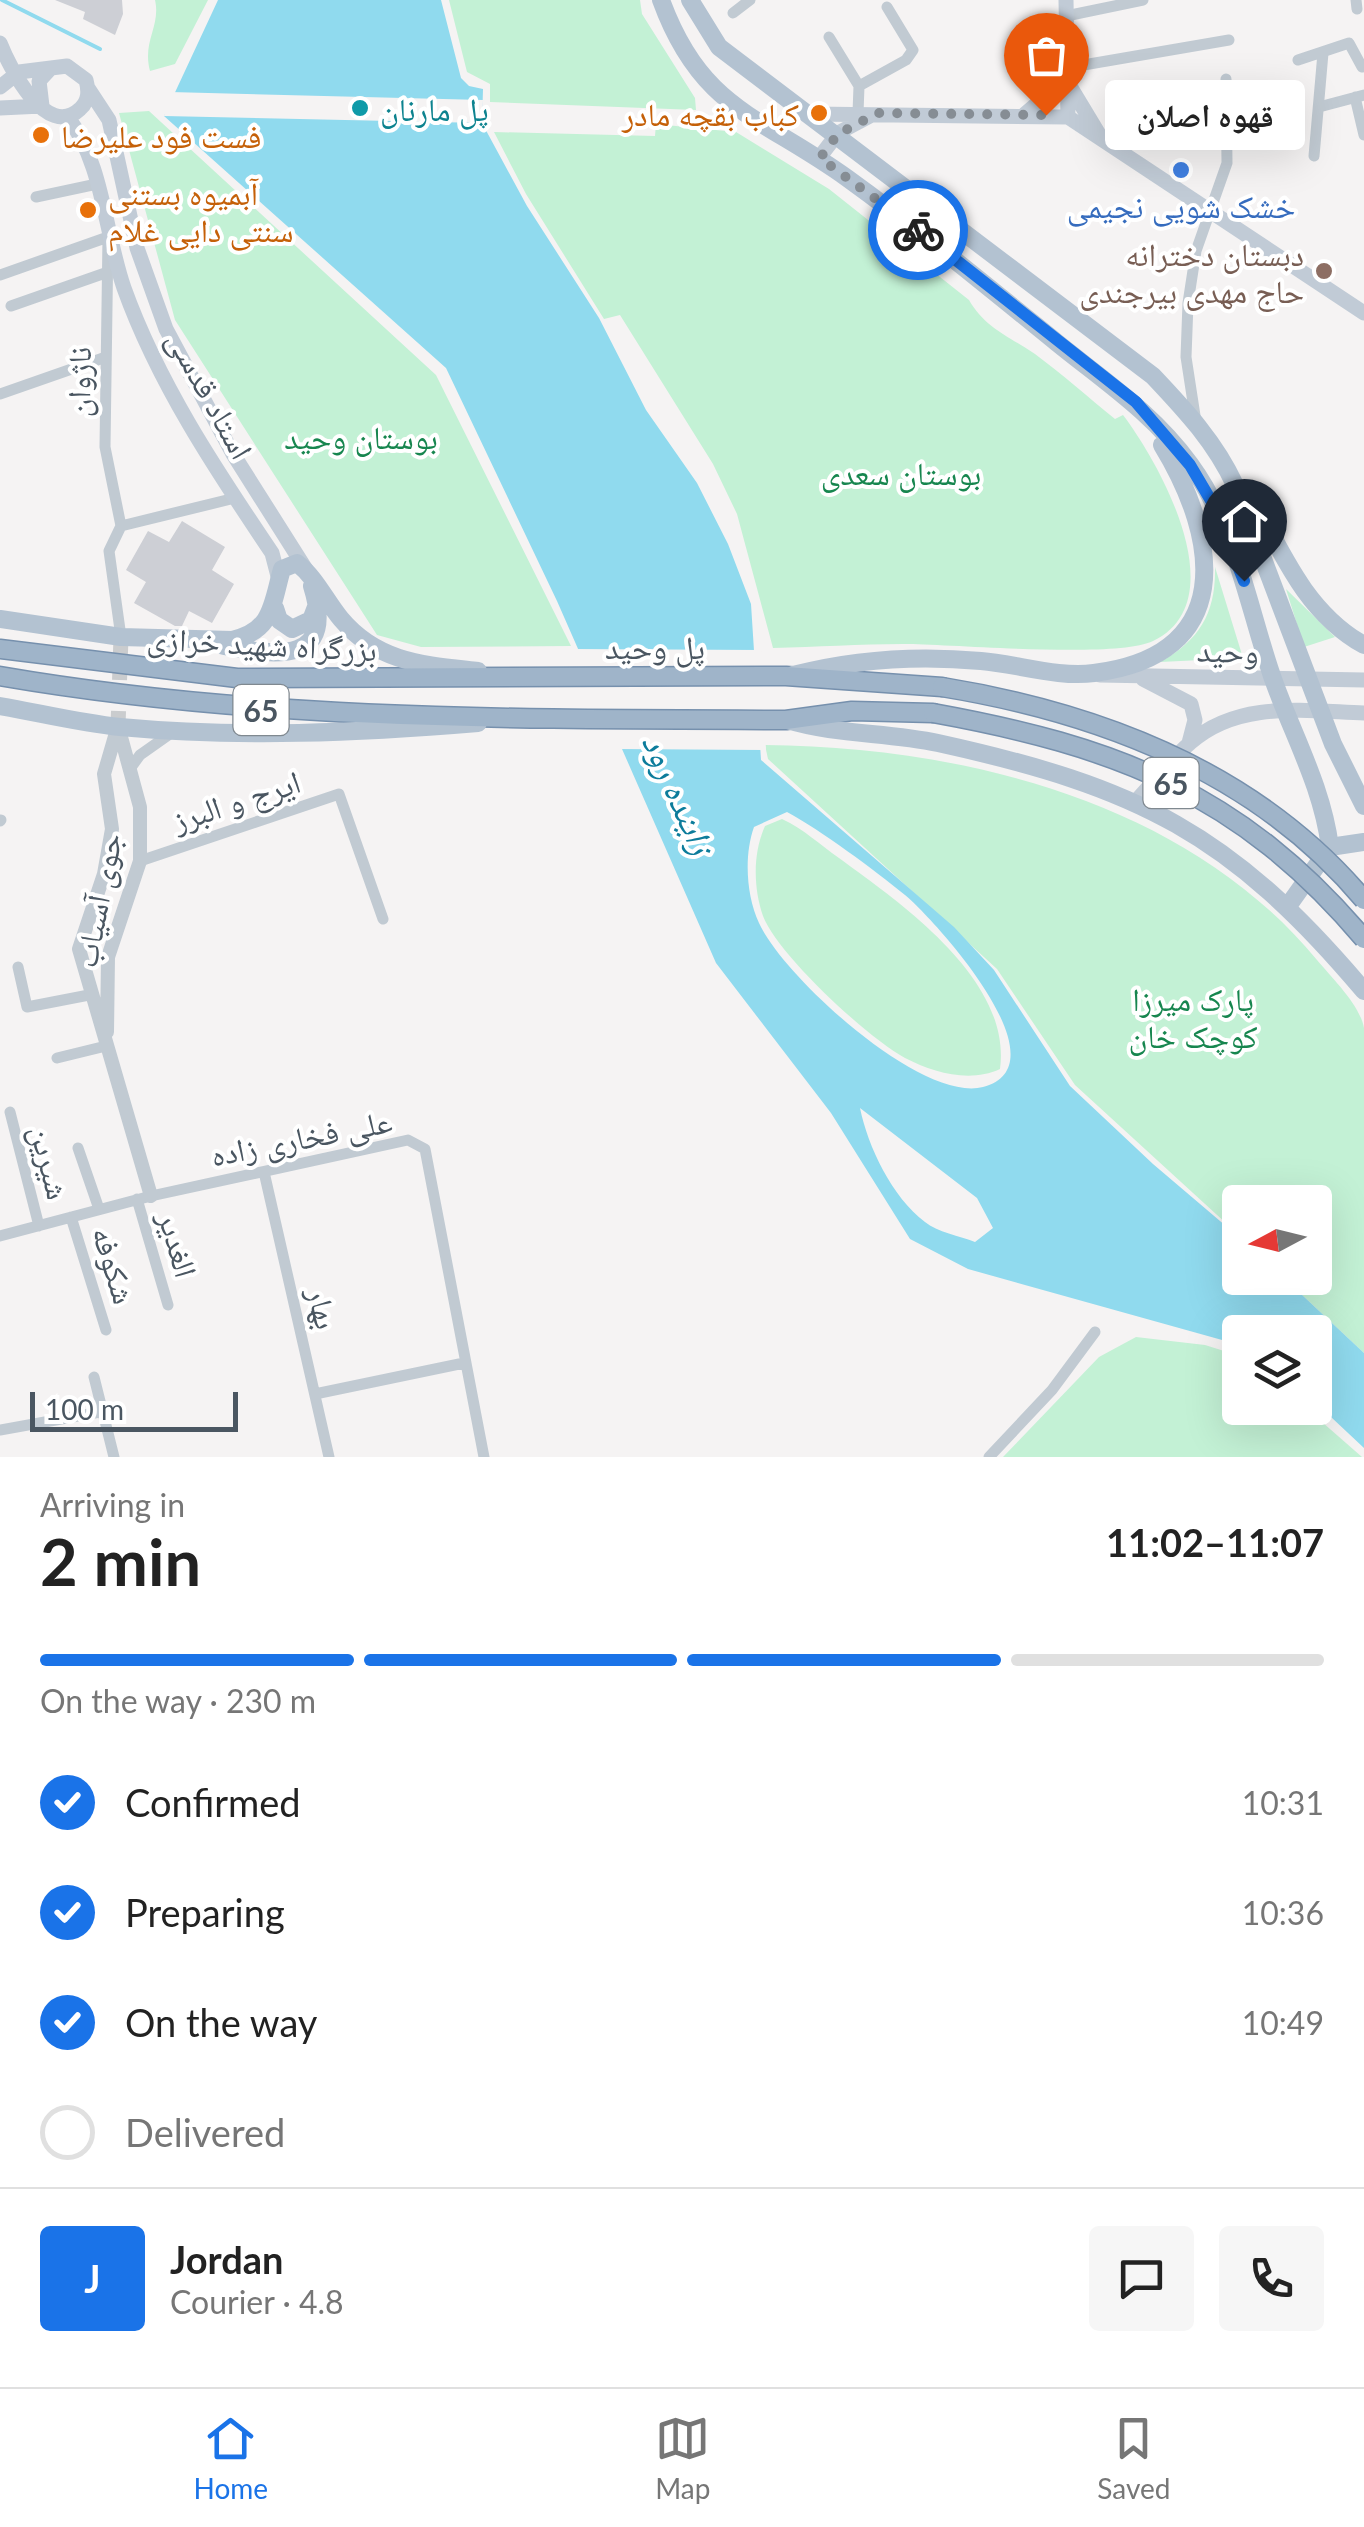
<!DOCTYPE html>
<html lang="en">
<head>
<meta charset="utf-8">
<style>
  :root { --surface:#fff; --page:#f6f6f6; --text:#222; --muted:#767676; --line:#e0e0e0; --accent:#1a73e8 }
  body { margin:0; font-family:Lato,"Noto Naskh Arabic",sans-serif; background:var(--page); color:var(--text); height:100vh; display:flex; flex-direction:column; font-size:38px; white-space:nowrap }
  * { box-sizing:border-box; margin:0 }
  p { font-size:32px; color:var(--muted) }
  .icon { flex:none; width:55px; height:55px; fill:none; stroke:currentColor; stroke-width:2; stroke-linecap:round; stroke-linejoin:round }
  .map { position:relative; height:1457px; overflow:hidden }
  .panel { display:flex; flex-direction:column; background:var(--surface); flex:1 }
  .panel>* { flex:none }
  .needle { width:65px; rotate:263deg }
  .tools { position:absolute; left:1222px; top:1185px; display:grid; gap:20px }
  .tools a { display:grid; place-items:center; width:110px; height:110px; border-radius:10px; background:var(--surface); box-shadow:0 10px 40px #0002; font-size:50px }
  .scale { position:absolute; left:30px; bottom:25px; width:208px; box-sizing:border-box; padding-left:10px; border:5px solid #4a5661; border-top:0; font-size:28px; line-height:35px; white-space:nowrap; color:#4a5661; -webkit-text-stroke:8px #fff; paint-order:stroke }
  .pin { position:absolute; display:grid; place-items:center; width:85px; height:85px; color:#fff; margin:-102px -42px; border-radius:50% 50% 50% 0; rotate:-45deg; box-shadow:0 0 10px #0007 }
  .pin .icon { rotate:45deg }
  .courier { position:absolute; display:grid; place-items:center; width:100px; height:100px; margin:-50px; border:8px solid #1a73e8; border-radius:50%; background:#fff; color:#222; box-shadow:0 2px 12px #0007 }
  .bubble { position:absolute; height:70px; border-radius:10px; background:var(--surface); box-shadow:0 10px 40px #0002; font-size:32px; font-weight:700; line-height:70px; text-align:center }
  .summary em { font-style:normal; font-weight:700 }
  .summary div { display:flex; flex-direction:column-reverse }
  .summary { display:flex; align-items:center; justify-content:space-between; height:170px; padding:0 40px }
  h1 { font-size:65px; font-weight:700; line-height:75px }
  .bar { display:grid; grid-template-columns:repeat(4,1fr); gap:15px 10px; align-content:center; height:120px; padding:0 40px }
  .bar i { height:12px; border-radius:8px; background:var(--line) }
  .bar .active { background:var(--accent) }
  .bar p { grid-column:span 4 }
  .line { display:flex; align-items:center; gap:25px; padding:0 40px; border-top:2px solid var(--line) }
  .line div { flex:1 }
  .round { display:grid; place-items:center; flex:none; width:105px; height:105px; border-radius:10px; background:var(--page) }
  ol { padding:0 40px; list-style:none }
  li { display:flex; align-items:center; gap:30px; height:110px }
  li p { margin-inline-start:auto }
  li .icon { padding:10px; border-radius:50%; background:var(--accent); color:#fff; stroke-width:4 }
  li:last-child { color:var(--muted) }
  li i { width:55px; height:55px; border:5px solid var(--line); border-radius:50% }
  .dock { display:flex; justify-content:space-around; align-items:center; height:140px; border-top:2px solid var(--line); background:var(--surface); font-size:28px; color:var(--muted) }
  .dock a { display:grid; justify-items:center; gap:5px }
  .dock .active { color:var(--accent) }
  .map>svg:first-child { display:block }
  .green { fill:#c3f1d5 }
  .water { fill:#90daee; fill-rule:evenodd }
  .pier { fill:#f5f3f3 }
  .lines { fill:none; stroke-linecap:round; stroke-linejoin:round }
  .stream { stroke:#90daee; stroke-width:4 }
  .building { fill:#cdcfd5 }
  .secondary-tunnel { stroke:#caccce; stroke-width:15; stroke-dasharray:15 8; stroke-linecap:butt }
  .trunk-casing { stroke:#7690ad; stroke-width:21 }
  .minor { stroke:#c1cad2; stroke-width:11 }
  .tertiary { stroke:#c1cad2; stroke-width:14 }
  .secondary { stroke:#c1cbd6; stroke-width:15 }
  .primary { stroke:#b3c2d1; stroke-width:18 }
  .trunk { stroke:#9fb4c9; stroke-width:18 }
  .trunk-bridge-casing { stroke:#7690ad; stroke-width:21; stroke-linecap:butt }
  .trunk-bridge { stroke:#9fb4c9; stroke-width:18 }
  .done { stroke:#868d94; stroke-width:10; stroke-dasharray:0 18 }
  .route { stroke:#1a73e8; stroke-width:12 }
  .culture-dot { fill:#0f9aa8; stroke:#fff; stroke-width:4 }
  .food-dot { fill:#e8710a; stroke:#fff; stroke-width:4 }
  .shop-dot { fill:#3f7fe0; stroke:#fff; stroke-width:4 }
  .education-dot { fill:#8d6e63; stroke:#fff; stroke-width:4 }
  .labels { text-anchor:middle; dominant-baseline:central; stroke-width:8; stroke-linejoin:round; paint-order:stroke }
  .shield { fill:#fff; stroke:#808990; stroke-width:2.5 }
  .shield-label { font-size:30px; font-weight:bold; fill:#4a5661 }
  .culture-label { font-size:32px; fill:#0d838f; stroke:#fff; text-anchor:start }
  .food-label { font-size:32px; fill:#c56008; stroke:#fff; text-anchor:start }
  .shop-label { font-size:32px; fill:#366cbe; stroke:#fff }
  .education-label { font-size:32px; fill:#785e54; stroke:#fff; text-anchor:end }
  .street-label { font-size:32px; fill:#4a5661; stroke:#fff }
  .park-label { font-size:32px; fill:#17864f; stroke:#fff }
  .water-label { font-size:35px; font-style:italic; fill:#0c7c9b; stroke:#fff }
</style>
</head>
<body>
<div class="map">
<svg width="1364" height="1457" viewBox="0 0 1364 1457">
  <rect width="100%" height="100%" fill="#f5f3f3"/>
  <path class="green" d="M155 0H208L175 64 150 71C142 41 161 26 155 0Z
    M449 0H640L642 14 695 98 696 110 490 102V84L467 72Z
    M149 111 436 375 571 646 421 647 377 635 175 320 119 113Z
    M656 124 736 132 829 189 969 300C985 328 1010 337 1035 354 1062 374 1088 397 1115 419L1123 415C1161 465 1236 601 1153 641 1116 659 953 644 903 644 860 644 816 647 773 648L737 514 713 464 620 315 604 319 526 194 494 132 655 136Z
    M1215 567 1243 658 1160 662C1200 640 1216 612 1215 567Z
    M1286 589 1335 637 1304 647Z
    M765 745C963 747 1186 801 1317 960 1332 978 1360 1005 1364 1028 1364 1059 1364 1095 1364 1126 1364 1202 1364 1277 1364 1353L1284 1278H1315V1202H1240V1236L1075 1085 997 969 768 759Z
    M782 819C804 829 820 845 839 858 902 904 1012 980 1000 1069 970 1083 934 1073 905 1058 868 1038 778 955 763 916 753 887 753 853 765 826Z
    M1136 1337 1205 1345 1240 1356V1408H1306L1362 1457H1003L1099 1357Z"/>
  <path class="water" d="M218 0H441L461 78 469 86 483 89 482 123 527 206 599 318 646 410 697 483 728 544 751 604 761 760 954 927 994 970 1070 1086 1153 1164 1240 1238V1278H1284L1364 1353V1448L1315 1402V1332H1240V1345L968 1269 910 1239 831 1113 716 963 557 601 446 368 164 116ZM787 812C822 831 873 869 905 895 935 920 1067 1065 983 1087 921 1103 783 976 759 923 746 895 744 855 754 827ZM860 1108 977 1198 993 1228 975 1242C960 1236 937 1232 925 1222 892 1197 868 1147 860 1108Z"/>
  <path class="pier" d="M170 92 483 100 482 123 164 116Z
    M573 649 761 650 766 750 617 749Z"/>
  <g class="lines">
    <path class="stream" d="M2 0 100 49"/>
  </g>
  <path class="building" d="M55 0H122L123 14 115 35 83 19 85 12Z
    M182 521 225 547 212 570 234 584 212 623 189 611 182 626H175L134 603 146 582 126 570 148 531 169 542Z"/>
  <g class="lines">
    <path class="secondary-tunnel" d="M118 726 121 637"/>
    <defs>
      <path id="trunk" d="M0 649 237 678 786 676 942 687
        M0 676C260 721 522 719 786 720L852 711 933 713"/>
    </defs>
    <use href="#trunk" class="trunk-casing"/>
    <path class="minor" d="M1356 0 1357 9
      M733 13 750 0
      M1066 16 1143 0
      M829 37 859 86 858 113
      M1298 60 1349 43 1362 67
      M1066 68 1229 40
      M859 86 906 60 913 50 887 7
      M1355 97 1364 135
      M1319 107 1364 95
      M1314 156 1323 53
      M36 197 97 184
      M0 275 108 237 105 447 121 526
      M11 306 108 272
      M0 394 106 357
      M1196 422 1186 357 1188 303 1196 251 1227 163 1226 79
      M121 637 109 551 121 526 235 498
      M132 766 140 755 174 731
      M0 821 1 820
      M140 861 339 794 383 919
      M18 967 27 1007 89 995
      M57 1058 106 1046
      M10 1112 39 1226
      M78 1148 99 1209
      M264 1172 329 1457
      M137 1199 168 1305
      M71 1217 106 1330
      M0 1236 151 1196 408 1140 425 1149 484 1457
      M94 1377 114 1457
      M315 1394 464 1363
      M0 1430 100 1412
      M989 1457 1052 1390 1095 1332"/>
    <path class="tertiary" d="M118 726 104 774 112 829 104 874 79 949 151 1196
      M107 1032 108 957 140 861V807L118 726"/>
    <path class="secondary" d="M1066 0 1068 117
      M0 43C9 66 46 141 80 109 89 101 89 91 86 80L67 66 51 68 39 81 42 106
      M1068 83 1100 136
      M0 87 19 72 51 68
      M88 88 109 120 137 248 166 329 233 454 307 571
      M0 108 42 106
      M811 114 1068 117 1364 313
      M1025 114 1066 79
      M67 116C104 165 104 230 124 288 158 383 216 470 272 553L279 580
      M819 158 838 133 870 116
      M1100 675 1364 680
      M1143 679 1191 704 1195 720 1189 743
      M1136 801C1154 782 1170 760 1190 743 1238 700 1305 711 1364 713"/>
    <path class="primary" d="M661 0C701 110 761 116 847 178 919 230 987 286 1056 342 1104 381 1153 413 1190 464 1235 525 1248 606 1272 676 1292 734 1322 785 1330 847
      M690 0 719 47 1153 376C1186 411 1215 442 1235 485L1333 744 1364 806
      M1247 488C1279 546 1303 611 1364 645
      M275 608 279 620 292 629 311 620 316 607
      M0 619 121 637 232 640C273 631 272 604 282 569L297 563C316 578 326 601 341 619 378 663 425 665 478 671
      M224 646C279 657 336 663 312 586
      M793 675C855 659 917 655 981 661 1017 664 1059 678 1094 673 1236 655 1220 540 1162 445
      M0 706C40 713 80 723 120 727 239 738 359 733 478 723
      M787 720C836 735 888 732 938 743 1138 787 1231 833 1364 991
      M1288 906 1330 847 1364 842"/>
    <use href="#trunk" class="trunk"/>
    <defs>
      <path id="trunk-bridge" d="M942 687C1101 713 1257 772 1364 900
        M933 713C1115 746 1241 793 1364 939"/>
    </defs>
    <use href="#trunk-bridge" class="trunk-bridge-casing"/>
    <use href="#trunk-bridge" class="trunk-bridge"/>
  </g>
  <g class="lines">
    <path class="done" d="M918 230 820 158 838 134 878 113 1046 115"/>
    <path class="route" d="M918 230 1136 402 1190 465 1213 504 1244 581"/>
  </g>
  <circle class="culture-dot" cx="360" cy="108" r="10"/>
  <g class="food-dot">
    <circle cx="819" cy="113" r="10"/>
    <circle cx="41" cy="135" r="10"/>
    <circle cx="88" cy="210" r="10"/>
  </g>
  <circle class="shop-dot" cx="1181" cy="170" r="10"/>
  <circle class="education-dot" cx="1324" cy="271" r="10"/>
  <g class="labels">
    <g class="shield">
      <rect x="233.5" y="685" width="55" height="50" rx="8"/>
      <rect x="1143.5" y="758" width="55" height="50" rx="8"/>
    </g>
    <g class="shield-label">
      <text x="261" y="710">65</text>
      <text x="1171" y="783">65</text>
    </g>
    <g class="culture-label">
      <text x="380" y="108">پل مارنان</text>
    </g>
    <g class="food-label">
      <text x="799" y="113" text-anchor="end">کباب بقچه مادر</text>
      <text x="61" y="135">فست فود علیرضا</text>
      <text x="108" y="192">آبمیوه بستنی<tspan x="108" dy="37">سنتی دایی غلام</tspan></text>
    </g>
    <g class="shop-label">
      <text x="1181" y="205">خشک شویی نجیمی</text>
    </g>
    <g class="education-label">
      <text x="1304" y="253">دبستان دخترانه<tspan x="1304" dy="37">حاج مهدی بیرجندی</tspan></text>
    </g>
    <g class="street-label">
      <text transform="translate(78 382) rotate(-89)">ناژوان</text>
      <text transform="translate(211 394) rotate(61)">استاد قدسی</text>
      <text transform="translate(262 643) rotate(3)">بزرگراه شهید خرازی</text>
      <text x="655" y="646">پل وحید</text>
      <text transform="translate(1228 650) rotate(2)">وحید</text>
      <text transform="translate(236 800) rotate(-18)">ایرج و البرز</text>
      <text transform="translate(97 900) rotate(-79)">جوی آسیاب</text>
      <text transform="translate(301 1137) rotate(-11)">علی فخاری زاده</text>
      <text transform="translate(51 1162) rotate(76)">شیرین</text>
      <text transform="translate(179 1244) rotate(74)">الغدیر</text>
      <text transform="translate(115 1265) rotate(73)">شکوفه</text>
      <text transform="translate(324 1308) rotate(77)">بهار</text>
    </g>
    <g class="park-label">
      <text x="361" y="436">بوستان وحید</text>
      <text x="901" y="472">بوستان سعدی</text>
      <text x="1193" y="998">پارک میرزا<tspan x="1193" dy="37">کوچک خان</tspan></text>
    </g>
    <g class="water-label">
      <text transform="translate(680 793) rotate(66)">زاینده رود</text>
    </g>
  </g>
</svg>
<div class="tools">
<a><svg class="needle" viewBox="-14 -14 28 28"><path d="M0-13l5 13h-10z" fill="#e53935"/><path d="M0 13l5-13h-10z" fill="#767676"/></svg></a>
<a><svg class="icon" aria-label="layers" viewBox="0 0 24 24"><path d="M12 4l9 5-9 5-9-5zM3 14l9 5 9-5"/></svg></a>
</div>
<div class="scale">100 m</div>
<div class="pin" style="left:1046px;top:115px;background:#ea580c"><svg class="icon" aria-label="bag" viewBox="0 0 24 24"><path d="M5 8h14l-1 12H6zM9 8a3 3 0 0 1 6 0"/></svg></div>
<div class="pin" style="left:1244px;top:581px;background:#1f2937"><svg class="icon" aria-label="home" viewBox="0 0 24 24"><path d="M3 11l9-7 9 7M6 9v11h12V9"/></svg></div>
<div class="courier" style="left:918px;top:230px"><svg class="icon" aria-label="bike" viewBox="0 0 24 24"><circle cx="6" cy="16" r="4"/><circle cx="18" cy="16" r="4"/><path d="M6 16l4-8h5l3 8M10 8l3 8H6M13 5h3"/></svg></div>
<div class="bubble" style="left:1105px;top:80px;width:200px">قهوه اصلان</div>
</div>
<section class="panel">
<div class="summary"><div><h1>2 min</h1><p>Arriving in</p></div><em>11:02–11:07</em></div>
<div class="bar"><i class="active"></i><i class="active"></i><i class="active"></i><i></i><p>On the way · 230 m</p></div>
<ol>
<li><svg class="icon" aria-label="check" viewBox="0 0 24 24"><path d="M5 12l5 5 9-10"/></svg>Confirmed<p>10:31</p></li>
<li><svg class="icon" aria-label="check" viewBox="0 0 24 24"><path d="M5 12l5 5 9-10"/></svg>Preparing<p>10:36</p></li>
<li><svg class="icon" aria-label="check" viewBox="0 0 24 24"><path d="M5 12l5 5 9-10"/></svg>On the way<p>10:49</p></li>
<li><i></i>Delivered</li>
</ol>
<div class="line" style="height:180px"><b class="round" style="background:var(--accent);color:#fff">J</b><div><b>Jordan</b><p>Courier · 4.8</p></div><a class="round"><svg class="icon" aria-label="chat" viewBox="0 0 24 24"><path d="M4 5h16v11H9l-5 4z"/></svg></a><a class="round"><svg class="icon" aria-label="phone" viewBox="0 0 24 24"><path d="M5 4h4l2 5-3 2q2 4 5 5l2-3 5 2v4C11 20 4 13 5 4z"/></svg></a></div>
</section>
<nav class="dock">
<a class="active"><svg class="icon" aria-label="home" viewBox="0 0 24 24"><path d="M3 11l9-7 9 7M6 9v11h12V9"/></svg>Home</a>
<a><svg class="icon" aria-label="map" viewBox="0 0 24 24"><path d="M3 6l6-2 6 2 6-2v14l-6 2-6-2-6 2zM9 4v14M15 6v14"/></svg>Map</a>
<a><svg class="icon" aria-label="saved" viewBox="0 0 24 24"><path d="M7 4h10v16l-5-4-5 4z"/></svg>Saved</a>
</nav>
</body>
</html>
